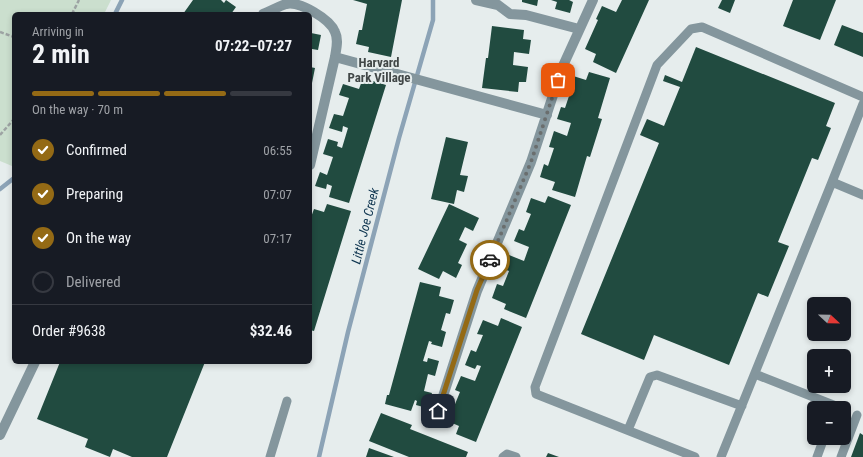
<!DOCTYPE html>
<html lang="en">
<head>
<meta charset="utf-8">
<style>
  :root { --surface:#171b24; --page:#242831; --text:#f1f3f6; --muted:#9ea1a6; --line:#363941; --accent:#946a15 }
  body { margin:0; font-family:"Roboto Condensed",sans-serif; background:var(--page); color:var(--text); height:100vh; display:flex; flex-direction:column; font-size:15px; white-space:nowrap }
  * { box-sizing:border-box; margin:0 }
  p { font-size:13px; color:var(--muted) }
  .icon { flex:none; width:22px; height:22px; fill:none; stroke:currentColor; stroke-width:2; stroke-linecap:round; stroke-linejoin:round }
  .map { position:relative; flex:1; overflow:hidden }
  .sheet { position:absolute; left:12px; top:12px; width:300px; height:352px; display:flex; flex-direction:column; background:var(--surface); border-radius:6px; box-shadow:0 2px 6px #0003 }
  .sheet>* { flex:none }
  .needle { width:26px; rotate:112deg }
  .controls { position:absolute; left:807px; top:297px; display:grid; gap:8px }
  .controls a { display:grid; place-items:center; width:44px; height:44px; border-radius:6px; background:var(--surface); box-shadow:0 2px 6px #0003; font-size:20px }
  .pin { position:absolute; display:grid; place-items:center; width:34px; height:34px; color:#fff; margin:-17px; border-radius:8px; box-shadow:0 2px 6px #0006 }
  .courier { position:absolute; display:grid; place-items:center; width:40px; height:40px; margin:-20px; border:3px solid #946a15; border-radius:50%; background:#fff; color:#222; box-shadow:0 1px 5px #0007 }
  .head em { font-style:normal; font-weight:700 }
  .head div { display:flex; flex-direction:column-reverse }
  .head { display:flex; align-items:center; justify-content:space-between; height:68px; padding:0 20px }
  h1 { font-size:26px; font-weight:700; line-height:30px }
  .bar { display:grid; grid-template-columns:repeat(4,1fr); gap:6px 4px; align-content:center; height:48px; padding:0 20px }
  .bar i { height:5px; border-radius:3px; background:var(--line) }
  .bar .selected { background:var(--accent) }
  .bar p { grid-column:span 4 }
  .line { display:flex; align-items:center; gap:10px; padding:0 20px; border-top:1px solid var(--line) }
  .line div { flex:1 }
  ol { padding:0 20px; list-style:none }
  li { display:flex; align-items:center; gap:12px; height:44px }
  li p { margin-inline-start:auto }
  li .icon { padding:4px; border-radius:50%; background:var(--accent); color:#fff; stroke-width:4 }
  li:last-child { color:var(--muted) }
  li i { width:22px; height:22px; border:2px solid var(--line); border-radius:50% }
  .map>svg:first-child { display:block }
  .green { fill:#cbdfce }
  .lines { fill:none; stroke-linecap:round; stroke-linejoin:round }
  .stream { stroke:#8ca3b6; stroke-width:4.5 }
  .building { fill:#214b40 }
  .path { stroke:#9da3a3; stroke-width:2.5; stroke-dasharray:4 2; stroke-linecap:butt }
  .lane { stroke:#84969d; stroke-width:9 }
  .street { stroke:#84969d; stroke-width:10 }
  .done { stroke:#6a6e6e; stroke-width:4; stroke-dasharray:0 7.2 }
  .route { stroke:#946a15; stroke-width:5 }
  .labels { text-anchor:middle; dominant-baseline:central; stroke-width:4; stroke-linejoin:round; paint-order:stroke }
  .neighbourhood-label { font-size:13px; font-weight:bold; fill:#414747; stroke:#e6eded }
  .water-label { font-size:13px; font-style:italic; fill:#0b324d; stroke:#e6eded }
</style>
</head>
<body>
<div class="map">
<svg width="863" height="457" viewBox="0 0 863 457">
  <rect width="100%" height="100%" fill="#e6eded"/>
  <path class="green" d="M0 0H111L104 14H14V164L12 166 0 161Z"/>
  <g class="lines">
    <path class="stream" d="M115 14 122 0
      M0 189 14 178
      M319 457 348 332 399 138 433 20V0"/>
  </g>
  <path class="building" d="M193 0H221L224 3 226 0 236 7 231 14H183Z
    M353 0H402L391 57 368 52 369 47 356 44 359 30H362L367 4Z
    M522 0H538L537 6 522 2Z
    M551 0H569L573 2 570 13 555 9 557 2Z
    M622 0H649L616 73 593 62 596 54 585 49 598 20 596 19 602 6 616 12Z
    M722 0H735L730 13 718 8Z
    M793 0H836L820 40 783 26Z
    M842 25 863 33V57L834 45Z
    M492 26 524 30 523 39 531 40 529 54 514 52 513 65 528 67 526 82H519L518 92 482 88 486 58H488Z
    M311 33 321 35 318 50 312 49 311 54Z
    M696 47 835 103 826 126 831 128 818 160 812 158 778 242 789 246 768 297 758 293 729 365 654 335 644 360 581 334 659 143 640 135 647 119 664 126 680 87 663 81 665 75 682 82Z
    M310 67 315 68 312 83H310Z
    M589 72 610 78 598 118 602 119 590 157 587 156 575 197 552 190 555 182 540 177 544 164 548 166 554 148 549 147 554 131 567 136 571 123 557 119 561 107 565 108 571 90 566 89 570 75 586 80Z
    M363 78 386 85 349 203 329 197 332 186 327 184 326 189 315 186 320 172 327 175 333 157 323 154 328 139 338 142 337 146 342 148 348 128 343 126 342 132 329 128 334 114 343 116 349 98 339 95 343 84 359 89Z
    M446 137 468 142 460 175 468 176 464 192 457 190 454 204 431 199Z
    M548 196 571 205 526 318 504 309 506 304 492 298 497 284 503 286 509 271 504 269 509 255 524 261 529 247 514 241 519 229 524 231 531 214 526 212 531 198 545 203Z
    M327 204 351 211 314 331 310 330V265L312 259H310V220L314 209 324 212Z
    M449 204 479 218 473 231 465 227 459 240 467 244 458 263 462 265 456 278 443 271 439 279 418 269Z
    M420 282 441 287 439 296 454 300 450 314 446 313 441 330 446 332 442 347 431 344 432 342 429 341 423 361 427 362 428 358 439 361 435 376 428 374 424 391 432 393 427 408 416 405 417 401 415 400 411 411 385 404 387 395H389Z
    M501 318 522 327 476 442 456 434 459 426 443 419 448 407 453 409 460 392 455 390 461 376 475 381 481 366 477 365 475 369 465 365 471 350 476 352 483 335 477 334 483 320 498 326Z
    M60 362H205L167 457H132L113 449 110 457 85 447 88 439 37 419Z
    M381 413 412 425 410 429 468 452 466 457H409L369 441Z
    M860 433 863 435V457H851Z
    M369 448 394 457H366Z
    M548 453 559 457H546Z"/>
  <g class="lines">
    <path class="path" d="M72 14 79 0
      M0 32 14 37
      M0 135 14 119"/>
    <path class="lane" d="M863 104 832 182 863 195
      M755 374 841 408
      M628 430 650 377 657 375 742 406
      M270 457 287 401
      M503 457 507 454 516 457
      M695 457 536 394 535 387 657 65 691 29 702 27 863 97
      M721 457 832 182
      M817 457 824 438
      M841 457 857 415"/>
    <path class="street" d="M476 0 498 5 510 14 526 15 579 29
      M263 14C271 11 279 6 286 4 300 1 330 19 335 32 339 40 336 49 335 57L310 165
      M335 57 547 115
      M435 421 477 291 531 162 562 68 593 0
      M0 435 35 362"/>
  </g>
  <g class="lines">
    <path class="done" d="M490 260 531 162 558 80"/>
    <path class="route" d="M438 411 477 290 490 260"/>
  </g>
  <g class="labels">
    <g class="neighbourhood-label">
      <text x="379" y="62">Harvard<tspan x="379" dy="15">Park Village</tspan></text>
    </g>
    <g class="water-label">
      <text transform="translate(365 226) rotate(-76)">Little Joe Creek</text>
    </g>
  </g>
</svg>
<div class="controls">
<a><svg class="needle" viewBox="-14 -14 28 28"><path d="M0-13l5 13h-10z" fill="#e53935"/><path d="M0 13l5-13h-10z" fill="#9ea1a6"/></svg></a>
<a>+</a>
<a>−</a>
</div>
<div class="pin" style="left:558px;top:80px;background:#ea580c"><svg class="icon" aria-label="bag" viewBox="0 0 24 24"><path d="M5 8h14l-1 12H6zM9 8a3 3 0 0 1 6 0"/></svg></div>
<div class="pin" style="left:438px;top:411px;background:#1f2937"><svg class="icon" aria-label="home" viewBox="0 0 24 24"><path d="M3 11l9-7 9 7M6 9v11h12V9"/></svg></div>
<div class="courier" style="left:490px;top:260px"><svg class="icon" aria-label="car" viewBox="0 0 24 24"><path d="M5 17H2v-5l4-1 3-4h7l3 4 3 1v5h-3M9 17h6M6 11h13"/><circle cx="7" cy="17" r="2"/><circle cx="17" cy="17" r="2"/></svg></div>
<section class="sheet">
<div class="head"><div><h1>2 min</h1><p>Arriving in</p></div><em>07:22–07:27</em></div>
<div class="bar"><i class="selected"></i><i class="selected"></i><i class="selected"></i><i></i><p>On the way · 70 m</p></div>
<ol>
<li><svg class="icon" aria-label="check" viewBox="0 0 24 24"><path d="M5 12l5 5 9-10"/></svg>Confirmed<p>06:55</p></li>
<li><svg class="icon" aria-label="check" viewBox="0 0 24 24"><path d="M5 12l5 5 9-10"/></svg>Preparing<p>07:07</p></li>
<li><svg class="icon" aria-label="check" viewBox="0 0 24 24"><path d="M5 12l5 5 9-10"/></svg>On the way<p>07:17</p></li>
<li><i></i>Delivered</li>
</ol>
<div class="line" style="height:52px"><div>Order #9638</div><b>$32.46</b></div>
</section>
</div>
</body>
</html>
